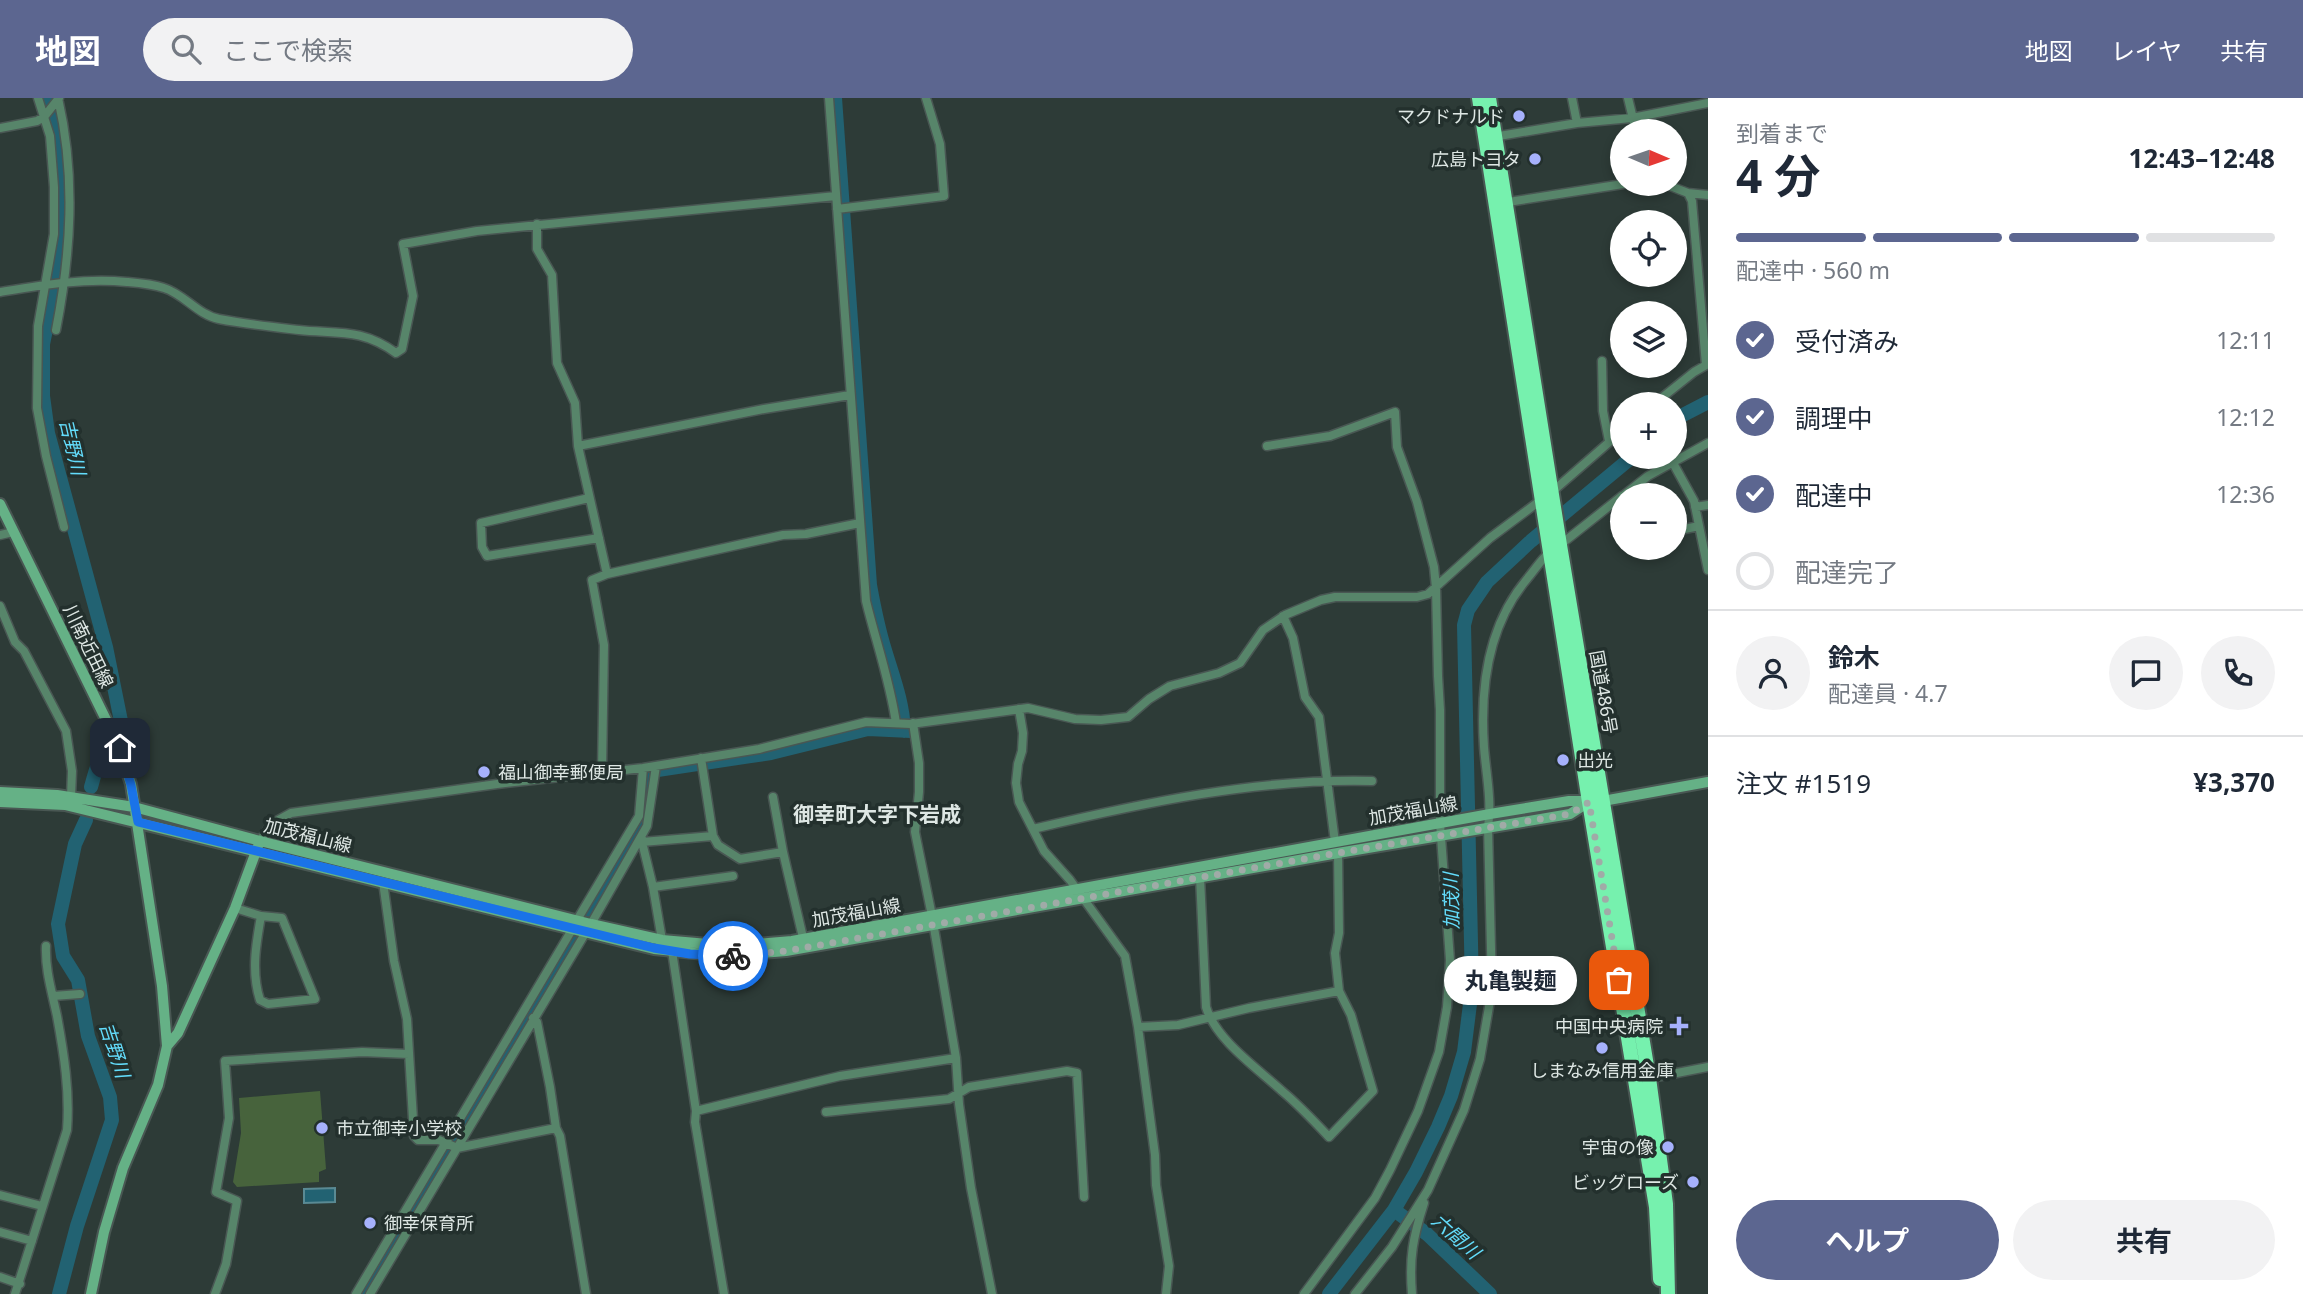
<!DOCTYPE html>
<html lang="ja">
<head>
<meta charset="utf-8">
<style>
  :root { --surface:#fff; --page:#f2f2f3; --text:#1f2937; --muted:#747a83; --line:#e0e1e3; --accent:#5c6690 }
  body { margin:0; font-family:"Noto Sans","Noto Sans JP",sans-serif; background:var(--page); color:var(--text); height:100vh; display:flex; flex-direction:column; font-size:26px; white-space:nowrap }
  * { box-sizing:border-box; margin:0 }
  p { font-size:23px; color:var(--muted) }
  .icon { flex:none; width:38px; height:38px; fill:none; stroke:currentColor; stroke-width:2; stroke-linecap:round; stroke-linejoin:round }
  .map { position:relative; flex:1; overflow:hidden }
  .sheet { display:flex; flex-direction:column; background:var(--surface); width:595px }
  .sheet>* { flex:none }
  .needle { width:46px; rotate:92deg }
  .tools { position:absolute; left:1610px; top:21px; display:grid; gap:14px }
  .tools a { display:grid; place-items:center; width:77px; height:77px; border-radius:50%; background:var(--surface); box-shadow:0 4px 10px #0003; font-size:35px }
  .pin { position:absolute; display:grid; place-items:center; width:60px; height:60px; color:#fff; margin:-30px; border-radius:14px; box-shadow:0 4px 10px #0006 }
  .courier { position:absolute; display:grid; place-items:center; width:70px; height:70px; margin:-35px; border:5px solid #1a73e8; border-radius:50%; background:#fff; color:#222; box-shadow:0 2px 9px #0007 }
  .bubble { position:absolute; height:49px; border-radius:24px; background:var(--surface); box-shadow:0 4px 10px #0003; font-size:23px; font-weight:700; line-height:49px; text-align:center }
  .head em { font-style:normal; font-weight:700 }
  .head div { display:flex; flex-direction:column-reverse }
  .head { display:flex; align-items:center; justify-content:space-between; height:119px; padding:0 28px }
  h1 { font-size:46px; font-weight:700; line-height:52px }
  .bar { display:grid; grid-template-columns:repeat(4,1fr); gap:10px 7px; align-content:center; height:84px; padding:0 28px }
  .bar i { height:9px; border-radius:5px; background:var(--line) }
  .bar .current { background:var(--accent) }
  .bar p { grid-column:span 4 }
  .line { display:flex; align-items:center; gap:18px; padding:0 28px; border-top:2px solid var(--line) }
  .line div { flex:1 }
  .round { display:grid; place-items:center; flex:none; width:74px; height:74px; border-radius:37px; background:var(--page) }
  ol { padding:0 28px; list-style:none }
  li { display:flex; align-items:center; gap:21px; height:77px }
  li p { margin-inline-start:auto }
  li .icon { padding:7px; border-radius:50%; background:var(--accent); color:#fff; stroke-width:4 }
  li:last-child { color:var(--muted) }
  li i { width:38px; height:38px; border:4px solid var(--line); border-radius:50% }
  .button { display:flex; gap:14px; margin-top:auto; padding:14px 28px }
  .button a { flex:1; height:80px; border-radius:42px; background:var(--accent); color:#fff; font-size:28px; font-weight:700; line-height:80px; text-align:center }
  .button a+a { background:var(--page); color:var(--text) }
  header { display:flex; align-items:center; gap:42px; box-sizing:border-box; height:98px; padding:0 35px; background:var(--accent); color:#fff }
  header strong { font-size:33px }
  nav { display:flex; gap:38px; margin-inline-start:auto; font-size:24px }
  .search { width:490px; height:63px; background:var(--page); display:flex; align-items:center; gap:18px; box-sizing:border-box; padding:0 24px; border-radius:38px; color:var(--muted); font-size:26px }
  main { display:flex; flex:1; min-height:0 }
  .map>svg:first-child { display:block }
  .green { fill:#47633c }
  .water { fill:#226272; stroke:#5a8a94; stroke-width:2 }
  .lines { fill:none; stroke-linecap:round; stroke-linejoin:round }
  .river { stroke:#226272; stroke-width:14 }
  .street-casing { stroke:#495753; stroke-width:11 }
  .secondary-casing { stroke:#495753; stroke-width:14 }
  .highway-casing { stroke:#495753; stroke-width:18 }
  .street { stroke:#57856a; stroke-width:8 }
  .secondary { stroke:#65b186; stroke-width:10 }
  .highway { stroke:#76f1ae; stroke-width:14 }
  .done { stroke:#a0aba7; stroke-width:7; stroke-dasharray:0 12.6 }
  .route { stroke:#1a73e8; stroke-width:9 }
  .poi-dot { fill:#a6b1fc; stroke:#23302d; stroke-width:2.5 }
  .labels { text-anchor:middle; dominant-baseline:central; stroke-width:7; stroke-linejoin:round; paint-order:stroke }
  .poi-label { font-size:18px; fill:#dee7e4; stroke:#23302d; text-anchor:end }
  .street-label { font-size:18px; fill:#dee7e4; stroke:#23302d }
  .water-label { font-size:19px; font-style:italic; fill:#63dcfb; stroke:#23302d }
  .quarter-label { font-size:21px; font-weight:bold; fill:#dee7e4; stroke:#23302d }
</style>
</head>
<body>
<header>
<strong>地図</strong>
<div class="search"><svg class="icon" aria-label="search" viewBox="0 0 24 24"><circle cx="10" cy="10" r="6"/><path d="M15 15l6 6"/></svg>ここで検索</div>
<nav><a>地図</a><a>レイヤ</a><a>共有</a></nav>
</header>
<main>
<div class="map">
<svg width="1708" height="1196" viewBox="0 0 1708 1196">
  <rect width="100%" height="100%" fill="#2d3b37"/>
  <path class="green" d="M320 993 326 1071 319 1074V1084L237 1089 233 1084 241 1035 239 1000Z"/>
  <path class="water" d="M335 1090V1104L304 1105V1091Z"/>
  <g class="lines">
    <path class="river" d="M48 0 58 36 62 141 58 174 43 246V298L48 335 106 549 124 638 123 643C98 654 98 665 91 689
      M835 0 870 487C874 509 878 530 885 552 893 579 903 604 904 633
      M1675 323 1683 317 1708 304
      M1394 1112 1427 1136 1490 1196
      M59 1196 77 1128 112 1022 110 999 88 938 78 882 63 858 58 826 75 746 86 722
      M362 1196 639 733 643 725 648 678 651 673 771 655 868 631 911 633
      M1329 1196 1394 1112 1416 1074 1438 1029 1451 998 1464 954 1472 890 1464 527 1468 512 1487 484 1531 443 1632 359"/>
    <defs>
      <path id="street" d="M38 0 50 38 54 89V136L38 228 37 310 46 358 64 429
        M829 0 866 503C876 544 890 583 896 625
        M1572 0 1577 25
        M1628 0 1636 33
        M0 30 37 23 44 19 59 0
        M1493 39 1577 25 1632 20 1708 5
        M1665 86 1688 95 1692 103 1706 267
        M1688 95 1708 97
        M1502 105 1623 86
        M837 111 944 98 940 46 926 0
        M537 126V151L552 177 557 265 575 305 578 348 607 476 592 482 604 547 602 674
        M0 194C43 187 83 180 127 184 139 185 152 186 164 190 184 196 198 217 219 221 245 226 273 229 299 232 337 236 362 230 396 255L402 251 413 198 403 146 477 133 836 98
        M56 232C71 155 76 78 58 0
        M1602 263 1603 313 1609 343
        M1654 306 1694 274 1708 266
        M578 348 764 311 850 297
        M1267 348 1330 338 1395 314 1397 349 1417 404 1434 469 1436 490 1438 578 1440 612V725L1450 862 1447 909 1439 954 1418 1013 1390 1072 1375 1100 1304 1196
        M1673 365 1694 403 1708 472
        M1624 397 1648 378 1708 345
        M589 400 481 425 482 449 487 458 599 440
        M1695 409 1708 407
        M1675 433 1699 428
        M0 437 13 434
        M607 476 783 437 806 436 860 425
        M0 508 15 544 24 553 66 633 72 673 71 699
        M1283 518 1293 540 1305 599 1319 619 1335 744
        M1019 611 1023 635 1022 653 1018 666 1016 685 1019 704 1044 753 1070 782 1125 858 1138 929 1155 1057 1156 1087 1169 1168 1166 1196
        M913 625 919 665V694L915 734 932 818 956 960 959 1006 971 1090 992 1196
        M701 660 713 738 718 747 740 761 783 754 804 844
        M773 699 783 754
        M1033 731C1142 705 1259 680 1372 683
        M642 741V744L713 738
        M260 743 271 726 291 715 497 686 643 670 759 651 866 624 911 626 1028 610 1075 621 1101 622 1128 619 1149 601 1170 588 1219 575 1240 565 1263 532 1285 517 1321 502 1335 499H1417L1428 496 1490 440 1553 393 1622 333
        M642 744 653 789 733 778
        M1200 779 1206 909C1216 942 1257 970 1282 993 1299 1007 1314 1023 1329 1039L1373 993 1351 917 1339 893 1335 855 1339 835 1338 755
        M383 784 394 863 407 921 414 1038 418 1042H439L457 1050 556 1030
        M653 789 662 842 672 853 696 1013 695 1024 724 1196
        M235 810 261 818C256 846 251 874 260 902L268 906 315 901 282 820 261 818
        M577 822 639 718 643 670
        M591 826 647 728 656 668
        M53 898 80 896
        M533 920 537 924 550 989 556 1030 560 1038 586 1196
        M1138 929 1178 927 1249 910 1339 893
        M1646 981 1708 969
        M696 1013 840 978 956 960
        M826 1014 949 1001 969 989 1067 973 1077 975 1084 1099
        M0 1097 42 1108
        M0 1134 32 1143
        M0 1179 20 1186
        M15 1196 67 1032C70 994 64 956 57 918 52 894 45 872 46 848
        M215 1196 226 1166 237 1103 216 1094 229 1020 225 963 362 954 409 956
        M356 1196 573 830
        M370 1196 586 834
        M1355 1196 1392 1149 1428 1092 1464 1012 1480 961 1492 891 1488 729C1492 703 1486 675 1484 649 1480 591 1488 527 1527 481 1537 469 1546 454 1560 447L1622 398
        M1412 1196C1409 1160 1413 1139 1424 1105"/>
      <path id="secondary" d="M0 406 116 642 131 686 162 888 167 948 158 987 123 1070 104 1134 91 1196
        M0 694 57 697 134 709 260 743 591 826 662 842 731 848 792 843 1490 716 1569 703H1603L1708 684
        M0 704 65 707 654 851 725 858 786 853 1338 755 1570 716 1589 704
        M167 948 178 935 235 810 258 748"/>
      <path id="highway" d="M1479 0 1589 704 1656 1109 1660 1181
        M1489 0 1560 447 1649 980 1666 1106 1668 1196"/>
    </defs>
    <use href="#street" class="street-casing"/>
    <use href="#secondary" class="secondary-casing"/>
    <use href="#highway" class="highway-casing"/>
    <use href="#street" class="street"/>
    <use href="#secondary" class="secondary"/>
    <use href="#highway" class="highway"/>
  </g>
  <g class="lines">
    <path class="done" d="M733 858 786 853 1338 755 1570 716 1589 704 1619 882"/>
    <path class="route" d="M120 650 131 687 138 724 654 850 690 856 733 858"/>
  </g>
  <g class="poi-dot">
    <circle cx="1519" cy="18" r="7"/>
    <circle cx="1535" cy="61" r="7"/>
    <circle cx="1563" cy="662" r="7"/>
    <circle cx="484" cy="674" r="7"/>
    <path d="M1675.5 917.5h7v7h7v7h-7v7h-7v-7h-7v-7h7z"/>
    <circle cx="1602" cy="950" r="7"/>
    <circle cx="322" cy="1030" r="7"/>
    <circle cx="1668" cy="1049" r="7"/>
    <circle cx="1693" cy="1084" r="7"/>
    <circle cx="370" cy="1125" r="7"/>
  </g>
  <g class="labels">
    <g class="poi-label">
      <text x="1505" y="18">マクドナルド</text>
      <text x="1521" y="61">広島トヨタ</text>
      <text x="1577" y="662" text-anchor="start">出光</text>
      <text x="498" y="674" text-anchor="start">福山御幸郵便局</text>
      <text x="1663" y="928">中国中央病院</text>
      <text x="1602" y="972" text-anchor="middle">しまなみ信用金庫</text>
      <text x="336" y="1030" text-anchor="start">市立御幸小学校</text>
      <text x="1654" y="1049">宇宙の像</text>
      <text x="1679" y="1084">ビッグローズ</text>
      <text x="384" y="1125" text-anchor="start">御幸保育所</text>
    </g>
    <g class="street-label">
      <text transform="translate(89 548) rotate(64)">川南近田線</text>
      <text transform="translate(1604 594) rotate(80)">国道486号</text>
      <text transform="translate(1413 712) rotate(-10)">加茂福山線</text>
      <text transform="translate(308 737) rotate(14)">加茂福山線</text>
      <text transform="translate(856 814) rotate(-10)">加茂福山線</text>
    </g>
    <g class="water-label">
      <text transform="translate(73 349) rotate(77)">吉野川</text>
      <text transform="translate(1451 803) rotate(-91)">加茂川</text>
      <text transform="translate(115 952) rotate(72)">吉野川</text>
      <text transform="translate(1456 1138) rotate(42)">六間川</text>
    </g>
    <g class="quarter-label">
      <text x="877" y="716">御幸町大字下岩成</text>
    </g>
  </g>
</svg>
<div class="tools">
<a><svg class="needle" viewBox="-14 -14 28 28"><path d="M0-13l5 13h-10z" fill="#e53935"/><path d="M0 13l5-13h-10z" fill="#747a83"/></svg></a>
<a><svg class="icon" aria-label="locate" viewBox="0 0 24 24"><circle cx="12" cy="12" r="6"/><path d="M12 2v4M12 18v4M2 12h4M18 12h4"/></svg></a>
<a><svg class="icon" aria-label="layers" viewBox="0 0 24 24"><path d="M12 4l9 5-9 5-9-5zM3 14l9 5 9-5"/></svg></a>
<a>+</a>
<a>−</a>
</div>
<div class="pin" style="left:1619px;top:882px;background:#ea580c"><svg class="icon" aria-label="bag" viewBox="0 0 24 24"><path d="M5 8h14l-1 12H6zM9 8a3 3 0 0 1 6 0"/></svg></div>
<div class="pin" style="left:120px;top:650px;background:#1f2937"><svg class="icon" aria-label="home" viewBox="0 0 24 24"><path d="M3 11l9-7 9 7M6 9v11h12V9"/></svg></div>
<div class="courier" style="left:733px;top:858px"><svg class="icon" aria-label="bike" viewBox="0 0 24 24"><circle cx="6" cy="16" r="4"/><circle cx="18" cy="16" r="4"/><path d="M6 16l4-8h5l3 8M10 8l3 8H6M13 5h3"/></svg></div>
<div class="bubble" style="left:1444px;top:858px;width:133px">丸亀製麺</div>
</div>
<section class="sheet">
<div class="head"><div><h1>4 分</h1><p>到着まで</p></div><em>12:43–12:48</em></div>
<div class="bar"><i class="current"></i><i class="current"></i><i class="current"></i><i></i><p>配達中 · 560 m</p></div>
<ol>
<li><svg class="icon" aria-label="check" viewBox="0 0 24 24"><path d="M5 12l5 5 9-10"/></svg>受付済み<p>12:11</p></li>
<li><svg class="icon" aria-label="check" viewBox="0 0 24 24"><path d="M5 12l5 5 9-10"/></svg>調理中<p>12:12</p></li>
<li><svg class="icon" aria-label="check" viewBox="0 0 24 24"><path d="M5 12l5 5 9-10"/></svg>配達中<p>12:36</p></li>
<li><i></i>配達完了</li>
</ol>
<div class="line" style="height:126px"><a class="round"><svg class="icon" aria-label="person" viewBox="0 0 24 24"><circle cx="12" cy="8" r="4"/><path d="M4 21q1-7 8-7t8 7"/></svg></a><div><b>鈴木</b><p>配達員 · 4.7</p></div><a class="round"><svg class="icon" aria-label="chat" viewBox="0 0 24 24"><path d="M4 5h16v11H9l-5 4z"/></svg></a><a class="round"><svg class="icon" aria-label="phone" viewBox="0 0 24 24"><path d="M5 4h4l2 5-3 2q2 4 5 5l2-3 5 2v4C11 20 4 13 5 4z"/></svg></a></div>
<div class="line" style="height:91px"><div>注文 #1519</div><b>¥3,370</b></div>
<div class="button"><a>ヘルプ</a><a>共有</a></div>
</section>
</main>
</body>
</html>
